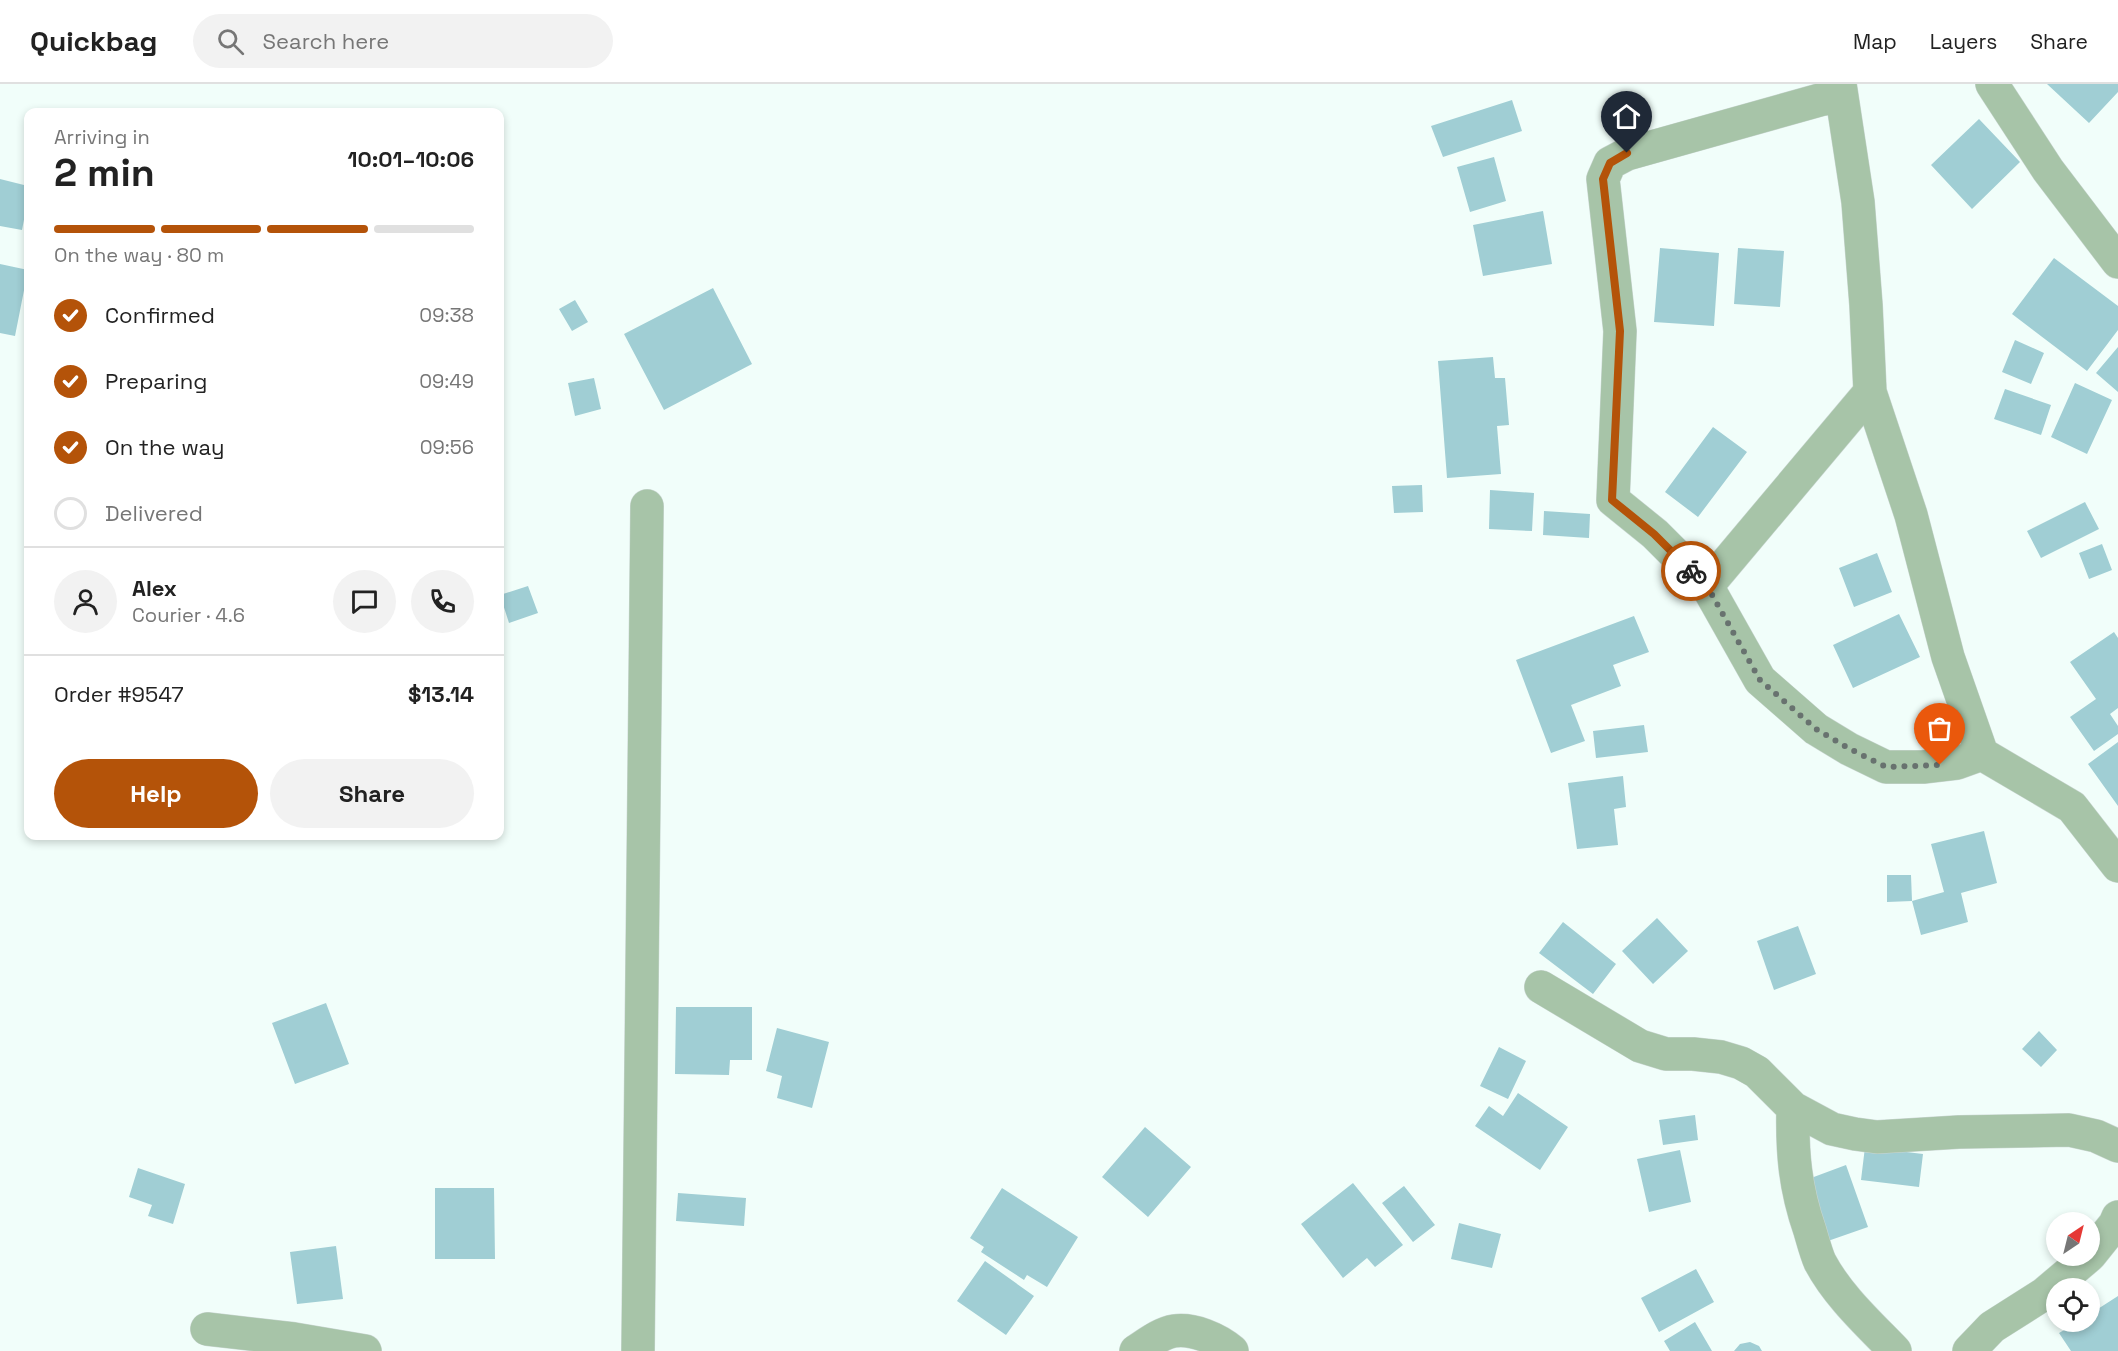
<!DOCTYPE html>
<html lang="en">
<head>
<meta charset="utf-8">
<style>
  :root { --surface:#fff; --page:#f2f2f2; --text:#222; --muted:#767676; --line:#e0e0e0; --accent:#b45309 }
  body { margin:0; font-family:"Space Grotesk",sans-serif; background:var(--page); color:var(--text); height:100vh; display:flex; flex-direction:column; font-size:22px; white-space:nowrap }
  * { box-sizing:border-box; margin:0 }
  p { font-size:20px; color:var(--muted) }
  .icon { flex:none; width:33px; height:33px; fill:none; stroke:currentColor; stroke-width:2; stroke-linecap:round; stroke-linejoin:round }
  .map { position:relative; flex:1; overflow:hidden }
  .details { position:absolute; left:24px; top:24px; width:480px; height:732px; display:flex; flex-direction:column; background:var(--surface); border-radius:12px; box-shadow:0 3px 9px #0003 }
  .details>* { flex:none }
  .needle { width:39px; rotate:35deg }
  .fabs { position:absolute; left:2046px; top:1128px; display:grid; gap:12px }
  .fabs a { display:grid; place-items:center; width:54px; height:54px; border-radius:50%; background:var(--surface); box-shadow:0 3px 9px #0003; font-size:30px }
  .pin { position:absolute; display:grid; place-items:center; width:51px; height:51px; color:#fff; margin:-62px -26px; border-radius:50% 50% 50% 0; rotate:-45deg; box-shadow:0 0 6px #0007 }
  .pin .icon { rotate:45deg }
  .courier { position:absolute; display:grid; place-items:center; width:60px; height:60px; margin:-30px; border:4px solid #b45309; border-radius:50%; background:#fff; color:#222; box-shadow:0 2px 8px #0007 }
  .summary em { font-style:normal; font-weight:600 }
  .summary div { display:flex; flex-direction:column-reverse }
  .summary { display:flex; align-items:center; justify-content:space-between; height:102px; padding:0 30px }
  h1 { font-size:39px; font-weight:600; line-height:45px }
  .bar { display:grid; grid-template-columns:repeat(4,1fr); gap:9px 6px; align-content:center; height:72px; padding:0 30px }
  .bar i { height:8px; border-radius:4px; background:var(--line) }
  .bar .current { background:var(--accent) }
  .bar p { grid-column:span 4 }
  .line { display:flex; align-items:center; gap:15px; padding:0 30px; border-top:2px solid var(--line) }
  .line div { flex:1 }
  .round { display:grid; place-items:center; flex:none; width:63px; height:63px; border-radius:32px; background:var(--page) }
  ol { padding:0 30px; list-style:none }
  li { display:flex; align-items:center; gap:18px; height:66px }
  li p { margin-inline-start:auto }
  li .icon { padding:6px; border-radius:50%; background:var(--accent); color:#fff; stroke-width:4 }
  li:last-child { color:var(--muted) }
  li i { width:33px; height:33px; border:3px solid var(--line); border-radius:50% }
  .button { display:flex; gap:12px; margin-top:auto; padding:12px 30px }
  .button a { flex:1; height:69px; border-radius:36px; background:var(--accent); color:#fff; font-size:24px; font-weight:600; line-height:69px; text-align:center }
  .button a+a { background:var(--page); color:var(--text) }
  header { display:flex; align-items:center; gap:36px; box-sizing:border-box; height:84px; padding:0 30px; background:var(--surface); border-bottom:2px solid var(--line) }
  header strong { font-size:28px }
  nav { display:flex; gap:33px; margin-inline-start:auto; font-size:21px }
  .search { width:420px; height:54px; background:var(--page); display:flex; align-items:center; gap:15px; box-sizing:border-box; padding:0 21px; border-radius:33px; color:var(--muted); font-size:22px }
  .map>svg:first-child { display:block }
  .building { fill:#a0ced4 }
  .lines { fill:none; stroke-linecap:round; stroke-linejoin:round }
  .minor-casing { stroke:#cbd7d3; stroke-width:34 }
  .minor { stroke:#a7c4a8; stroke-width:33 }
  .done { stroke:#68726f; stroke-width:6; stroke-dasharray:0 10.8 }
  .route { stroke:#b45309; stroke-width:8 }
</style>
</head>
<body>
<header>
<strong>Quickbag</strong>
<div class="search"><svg class="icon" aria-label="search" viewBox="0 0 24 24"><circle cx="10" cy="10" r="6"/><path d="M15 15l6 6"/></svg>Search here</div>
<nav><a>Map</a><a>Layers</a><a>Share</a></nav>
</header>
<div class="map">
<svg width="2118" height="1267" viewBox="0 0 2118 1267">
  <rect width="100%" height="100%" fill="#f1fefa"/>
  <path class="building" d="M2047 0H2118V8L2089 39Z
    M1512 16 1522 47 1443 73 1431 42Z
    M1979 35 2020 78 1972 125 1931 81Z
    M1494 73 1506 117 1470 128 1457 83Z
    M0 95 28 102V115L22 146 0 142Z
    M1543 127 1552 180 1483 192 1473 141Z
    M1660 164 1719 169 1714 242 1654 238Z
    M1738 164 1784 167 1780 223 1734 220Z
    M2054 174 2118 222V246L2087 287 2012 230Z
    M0 180 28 186 15 252 0 249Z
    M713 204 752 280 664 326 624 250Z
    M575 216 588 238 572 247 559 225Z
    M2015 256 2044 269 2031 300 2002 288Z
    M2118 263V308L2096 289Z
    M1493 273 1495 294H1505L1509 341 1497 342 1501 390 1447 394 1438 277Z
    M594 294 601 325 575 332 568 299Z
    M2075 299 2112 316 2087 370 2051 353Z
    M2005 305 2051 321 2041 351 1994 335Z
    M1713 343 1747 368 1698 433 1665 408Z
    M1422 401 1423 428 1394 429 1392 402Z
    M1490 406 1534 409 1532 447 1489 445Z
    M2085 418 2099 445 2041 474 2027 447Z
    M1544 427 1590 430 1589 454 1543 451Z
    M2102 460 2112 486 2089 495 2079 469Z
    M1877 469 1892 508 1854 523 1839 484Z
    M528 502 538 529 509 539 500 511Z
    M1899 530 1920 573 1853 604 1833 561Z
    M1634 532 1649 568 1613 581 1621 602 1571 621 1585 657 1551 669 1516 576Z
    M2114 548 2118 554V624L2110 630 2118 642V650L2094 667 2070 633 2096 615 2070 578Z
    M1644 641 1648 668 1596 674 1593 647Z
    M2118 658V722L2088 680Z
    M1623 692 1626 723 1614 725 1618 761 1577 765 1568 699Z
    M1984 747 1997 799 1961 809 1968 838 1921 851 1912 817 1944 808 1931 760Z
    M1887 791H1911L1912 817 1887 818Z
    M1657 834 1688 867 1653 900 1622 867Z
    M1563 838 1616 880 1593 910 1539 869Z
    M1798 842 1816 890 1774 906 1757 857Z
    M326 919 349 980 295 1000 272 939Z
    M676 923H752V976H730L729 991 675 990Z
    M777 944 829 958 812 1024 777 1014 782 992 766 987Z
    M2039 947 2057 966 2041 983 2022 965Z
    M1499 963 1526 977 1508 1015 1480 1002Z
    M1518 1009 1568 1043 1540 1086 1475 1042 1489 1022 1503 1032Z
    M1695 1031 1698 1056 1663 1061 1659 1036Z
    M1145 1043 1191 1083 1148 1133 1102 1093Z
    M1865 1063 1923 1070 1919 1103 1861 1096Z
    M1680 1066 1691 1118 1649 1128 1637 1075Z
    M1846 1081 1868 1143 1825 1158 1803 1097Z
    M138 1084 185 1100 173 1140 148 1132 152 1121 129 1113Z
    M1353 1099 1403 1161 1375 1183 1367 1174 1343 1194 1301 1140Z
    M1404 1102 1435 1141 1413 1158 1382 1119Z
    M435 1104H494L495 1175H435Z
    M1002 1104 1078 1153 1047 1203 1027 1191 1024 1196 981 1168 984 1163 970 1154Z
    M678 1109 746 1114 744 1142 676 1137Z
    M1459 1139 1501 1150 1492 1184 1451 1175Z
    M336 1162 343 1215 297 1220 290 1168Z
    M985 1177 1034 1212 1006 1251 957 1217Z
    M1696 1185 1714 1218 1659 1248 1641 1214Z
    M2118 1212V1267H2071L2059 1249 2078 1238H2090V1230Z
    M1695 1238 1712 1267H1670L1664 1257Z
    M1750 1258 1759 1262 1762 1267H1734L1740 1260Z"/>
  <g class="lines">
    <defs>
      <path id="minor" d="M1840 0 1858 118 1866 221 1870 308 1911 431 1948 573 1982 670 2072 723 2118 782
        M1992 0 2048 86 2118 178
        M1841 10 1627 70 1610 79 1603 95 1620 247 1613 416 1655 450 1707 502 1760 596 1816 645 1849 665 1886 683H1923L1957 679 1982 670
        M1707 502 1870 308
        M1541 903 1640 962 1666 970H1693L1721 973 1741 979 1757 988 1793 1024 1832 1045 1855 1050 1877 1053 1959 1048 2069 1046 2096 1052 2118 1062
        M1793 1024C1792 1069 1795 1104 1810 1147 1813 1157 1816 1169 1820 1178 1838 1212 1869 1240 1895 1267
        M2090 1171 2115 1140 2118 1133
        M207 1245 294 1255 365 1267
        M638 1267 647 422
        M1136 1267C1147 1260 1161 1249 1174 1247 1193 1244 1218 1255 1232 1267
        M1969 1267 1992 1243 2044 1210 2089 1172"/>
    </defs>
    <use href="#minor" class="minor-casing"/>
    <use href="#minor" class="minor"/>
  </g>
  <g class="lines">
    <path class="done" d="M1691 487 1707 502 1760 596 1816 645 1850 665 1886 683 1940 681"/>
    <path class="route" d="M1627 69 1610 79 1603 95 1620 247 1612 416 1654 450 1691 487"/>
  </g>
</svg>
<div class="fabs">
<a><svg class="needle" viewBox="-14 -14 28 28"><path d="M0-13l5 13h-10z" fill="#e53935"/><path d="M0 13l5-13h-10z" fill="#767676"/></svg></a>
<a><svg class="icon" aria-label="locate" viewBox="0 0 24 24"><circle cx="12" cy="12" r="6"/><path d="M12 2v4M12 18v4M2 12h4M18 12h4"/></svg></a>
</div>
<div class="pin" style="left:1940px;top:681px;background:#ea580c"><svg class="icon" aria-label="bag" viewBox="0 0 24 24"><path d="M5 8h14l-1 12H6zM9 8a3 3 0 0 1 6 0"/></svg></div>
<div class="pin" style="left:1627px;top:69px;background:#1f2937"><svg class="icon" aria-label="home" viewBox="0 0 24 24"><path d="M3 11l9-7 9 7M6 9v11h12V9"/></svg></div>
<div class="courier" style="left:1691px;top:487px"><svg class="icon" aria-label="bike" viewBox="0 0 24 24"><circle cx="6" cy="16" r="4"/><circle cx="18" cy="16" r="4"/><path d="M6 16l4-8h5l3 8M10 8l3 8H6M13 5h3"/></svg></div>
<section class="details">
<div class="summary"><div><h1>2 min</h1><p>Arriving in</p></div><em>10:01–10:06</em></div>
<div class="bar"><i class="current"></i><i class="current"></i><i class="current"></i><i></i><p>On the way · 80 m</p></div>
<ol>
<li><svg class="icon" aria-label="check" viewBox="0 0 24 24"><path d="M5 12l5 5 9-10"/></svg>Confirmed<p>09:38</p></li>
<li><svg class="icon" aria-label="check" viewBox="0 0 24 24"><path d="M5 12l5 5 9-10"/></svg>Preparing<p>09:49</p></li>
<li><svg class="icon" aria-label="check" viewBox="0 0 24 24"><path d="M5 12l5 5 9-10"/></svg>On the way<p>09:56</p></li>
<li><i></i>Delivered</li>
</ol>
<div class="line" style="height:108px"><a class="round"><svg class="icon" aria-label="person" viewBox="0 0 24 24"><circle cx="12" cy="8" r="4"/><path d="M4 21q1-7 8-7t8 7"/></svg></a><div><b>Alex</b><p>Courier · 4.6</p></div><a class="round"><svg class="icon" aria-label="chat" viewBox="0 0 24 24"><path d="M4 5h16v11H9l-5 4z"/></svg></a><a class="round"><svg class="icon" aria-label="phone" viewBox="0 0 24 24"><path d="M5 4h4l2 5-3 2q2 4 5 5l2-3 5 2v4C11 20 4 13 5 4z"/></svg></a></div>
<div class="line" style="height:78px"><div>Order #9547</div><b>$13.14</b></div>
<div class="button"><a>Help</a><a>Share</a></div>
</section>
</div>
</body>
</html>
